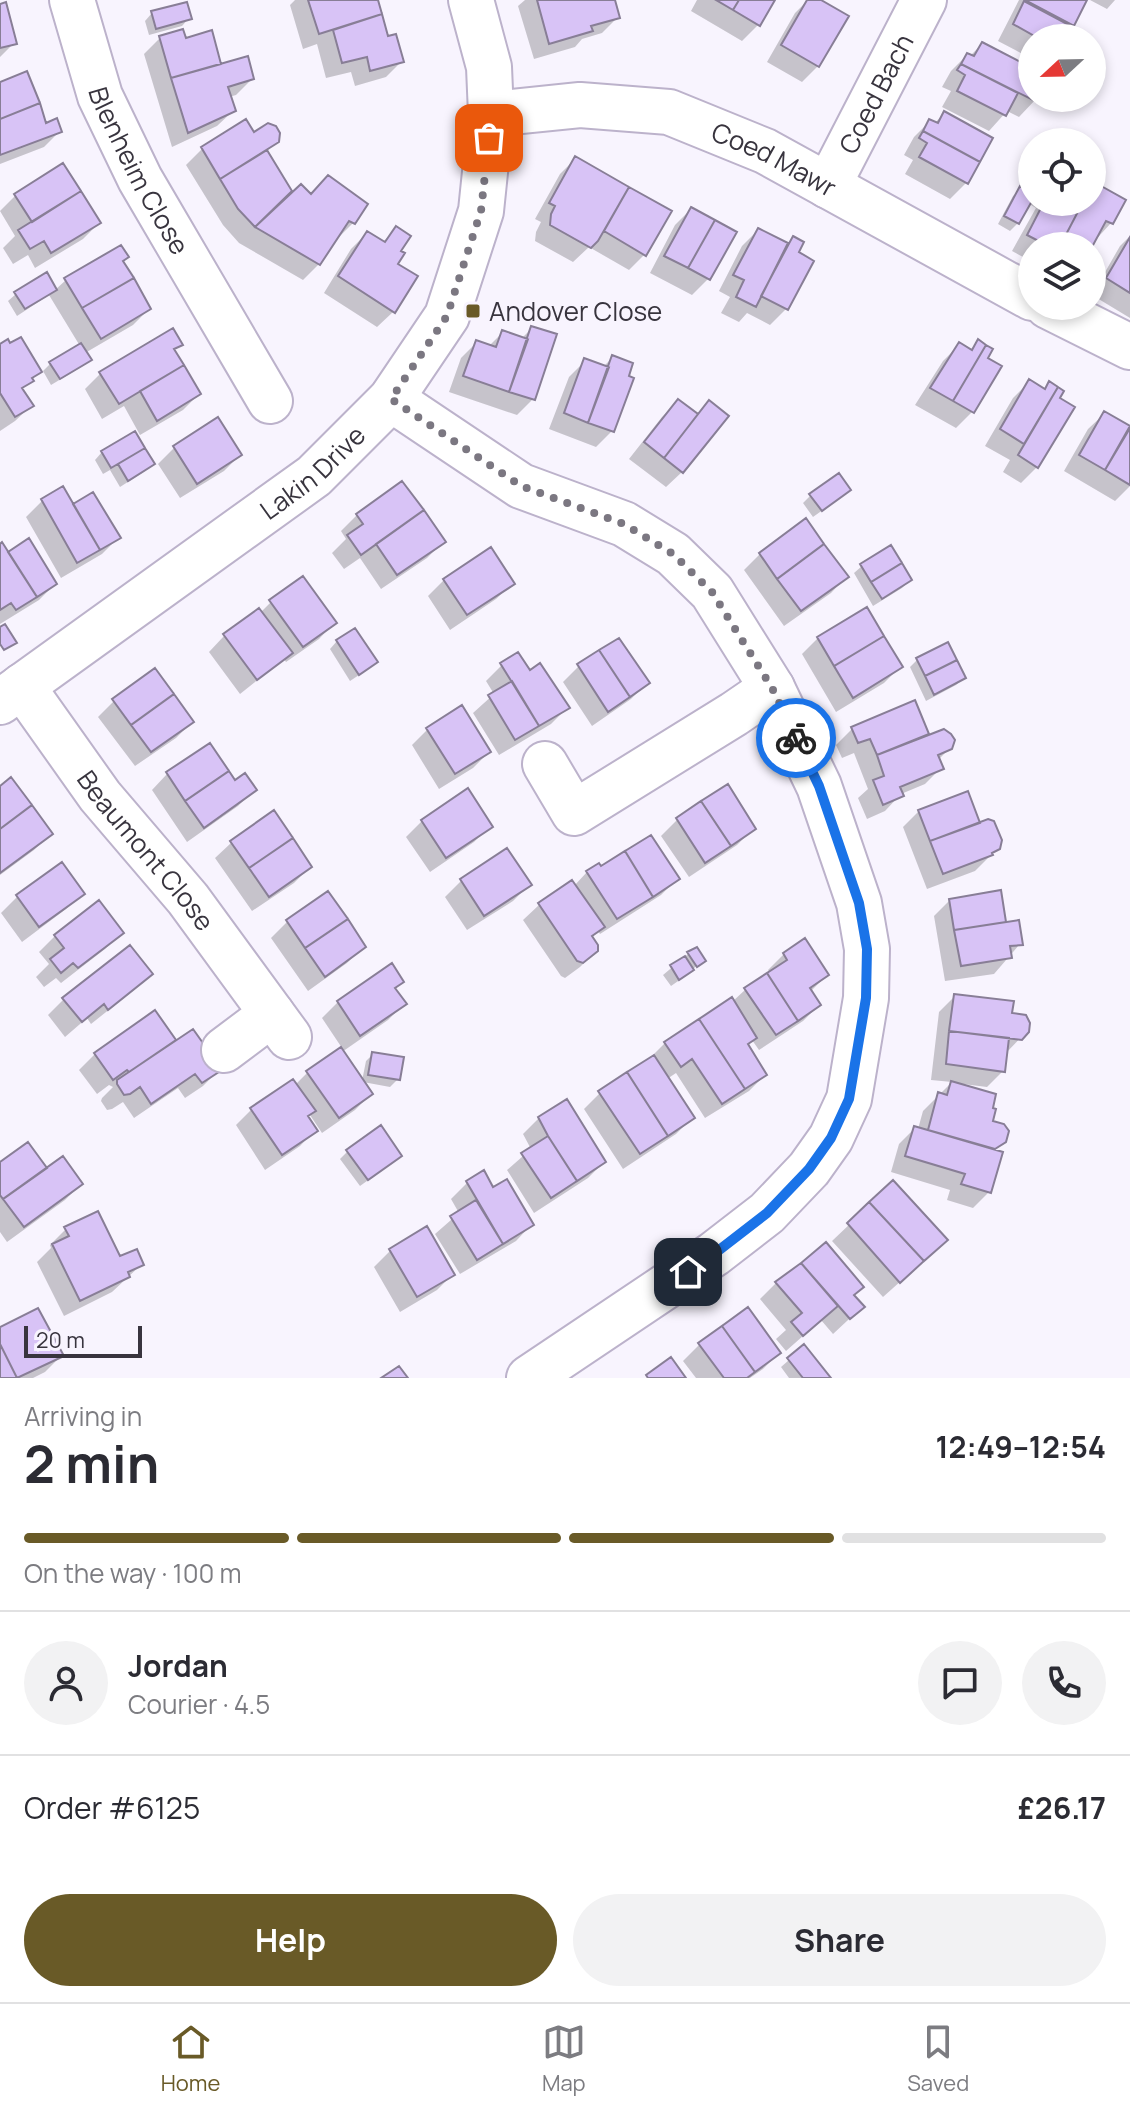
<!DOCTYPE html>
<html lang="en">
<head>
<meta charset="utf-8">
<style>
  :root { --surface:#fff; --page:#f2f2f3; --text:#2b2b33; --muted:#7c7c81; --line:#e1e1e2; --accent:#695a27 }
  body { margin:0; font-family:Manrope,sans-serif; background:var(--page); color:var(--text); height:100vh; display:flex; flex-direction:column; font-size:30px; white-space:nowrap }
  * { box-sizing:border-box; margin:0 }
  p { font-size:26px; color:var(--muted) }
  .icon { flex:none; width:44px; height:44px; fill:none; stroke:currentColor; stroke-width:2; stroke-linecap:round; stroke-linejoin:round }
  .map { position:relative; height:1378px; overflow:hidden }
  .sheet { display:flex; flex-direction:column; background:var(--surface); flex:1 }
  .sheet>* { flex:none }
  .needle { width:52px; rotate:248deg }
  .buttons { position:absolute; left:1018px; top:24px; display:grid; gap:16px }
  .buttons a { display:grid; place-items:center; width:88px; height:88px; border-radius:50%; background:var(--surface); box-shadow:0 4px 12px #0003; font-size:40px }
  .scale { position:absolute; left:24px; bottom:20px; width:118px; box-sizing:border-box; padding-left:8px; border:4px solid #38343e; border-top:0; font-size:22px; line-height:28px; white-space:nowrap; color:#38343e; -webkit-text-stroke:6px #f8f4fe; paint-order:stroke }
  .pin { position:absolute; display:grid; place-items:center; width:68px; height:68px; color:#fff; margin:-34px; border-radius:16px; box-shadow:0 4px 12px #0006 }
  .courier { position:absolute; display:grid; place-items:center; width:80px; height:80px; margin:-40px; border:6px solid #1a73e8; border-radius:50%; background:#fff; color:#222; box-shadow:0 2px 10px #0007 }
  .head em { font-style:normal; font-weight:700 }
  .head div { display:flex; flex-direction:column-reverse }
  .head { display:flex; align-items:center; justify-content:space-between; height:136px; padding:0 24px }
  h1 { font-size:52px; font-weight:700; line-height:60px }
  .bar { display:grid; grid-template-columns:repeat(4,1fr); gap:12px 8px; align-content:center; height:96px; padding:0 24px }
  .bar i { height:10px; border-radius:6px; background:var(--line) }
  .bar .on { background:var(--accent) }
  .bar p { grid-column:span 4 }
  .line { display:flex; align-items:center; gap:20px; padding:0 24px; border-top:2px solid var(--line) }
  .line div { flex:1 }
  .round { display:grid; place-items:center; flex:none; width:84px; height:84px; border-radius:42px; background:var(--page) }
  .button { display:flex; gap:16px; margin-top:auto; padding:16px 24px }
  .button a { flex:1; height:92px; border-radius:48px; background:var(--accent); color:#fff; font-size:32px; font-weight:700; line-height:92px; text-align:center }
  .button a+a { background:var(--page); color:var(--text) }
  .menu { display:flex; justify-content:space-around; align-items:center; height:112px; border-top:2px solid var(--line); background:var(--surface); font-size:22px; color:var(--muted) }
  .menu a { display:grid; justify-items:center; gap:4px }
  .menu .on { color:var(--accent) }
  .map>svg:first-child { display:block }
  .shadow { fill:#0003 }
  .building { fill:#d8c3f6; stroke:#887e96; stroke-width:2 }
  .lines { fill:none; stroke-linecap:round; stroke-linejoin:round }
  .minor-casing { stroke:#bcb2cb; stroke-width:48 }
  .minor { stroke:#fff; stroke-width:44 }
  .done { stroke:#7b7781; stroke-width:8; stroke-dasharray:0 14.4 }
  .route { stroke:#1a73e8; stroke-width:10 }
  .poi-dot { fill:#695a27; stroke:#f8f4fe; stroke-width:3 }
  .labels { text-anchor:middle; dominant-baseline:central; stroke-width:6; stroke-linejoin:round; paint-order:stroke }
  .street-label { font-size:26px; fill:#38343e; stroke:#f8f4fe }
  .poi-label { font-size:26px; fill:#38343e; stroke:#f8f4fe; text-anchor:start }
</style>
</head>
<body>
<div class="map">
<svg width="1130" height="1378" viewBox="0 0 1130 1378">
  <rect width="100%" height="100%" fill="#f8f4fe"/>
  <path class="shadow" d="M295 0H376L387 38 402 61 386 77 355 86 351 72 326 78 317 44 303 49 290 5Z
    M525 0H613L618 17 602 33 582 39 575 47 534 59 518 6Z
    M697 0H772L758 25 742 41 691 11Z
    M808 0H817L818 66 802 82 767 62 795 13Z
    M1019 0H1085L1071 27 1082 38H1032V59L998 41Z
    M1090 0H1115L1107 9Z
    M0 6 14 43 0 57Z
    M152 13 189 18 182 26 149 35 145 21Z
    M160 38 184 40 220 67 252 79 236 95 229 97 234 110 217 126 172 147 144 54Z
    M982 44 1032 70V98H1037L1019 117 1007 111 989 131 942 107 951 91 942 87 951 71 967 55 970 56Z
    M0 84 45 125 60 131 44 147 0 164Z
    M944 113 966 183 950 199 905 174 913 160 904 155 914 137 930 121 934 124Z
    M246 122 254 134 277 141 266 152 291 194 365 204 353 223 337 239 335 238 319 264 303 280 239 243 223 225 186 165 202 149Z
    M576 158 669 212 645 254 629 270 589 247 573 262 535 241 536 232 541 222 535 219 560 174Z
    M1092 183 1124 201 1111 223 1090 246H1032V262L1012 251 1036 208 1028 203 1018 223 1010 231 998 224 1013 196 1021 189 1032 195V202H1092Z
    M16 195 99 223 83 239 35 268 28 255 13 264 3 248 15 236 0 211Z
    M691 209 734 233 708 279 692 295 650 273 675 225Z
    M396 229 398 252 395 264 393 312 377 327 324 293 351 249 367 233 382 243Z
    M758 230 787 245 793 238 797 253 811 262 786 309 770 325 747 313 739 322 721 313 730 297 719 291 742 246Z
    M1130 236V318L1092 295 1120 246Z
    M121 262 149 309 133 325 85 353 89 359 81 367 51 385 43 371 50 364 80 346 49 295 17 316 8 301 16 294 55 290 66 280Z
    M532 328 533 399 517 415 449 392 461 358 477 342 489 346 503 332 521 339Z
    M979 342 972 412 956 428 915 405 943 361 959 345 969 351Z
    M181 344 173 352 199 394 183 410 140 435 124 406 102 419 85 389 101 373Z
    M0 346 40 371 21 390 31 406 15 421 0 431Z
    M613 357 612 431 596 447 549 429 569 377 585 361 603 367Z
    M1029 382 1043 390 1049 384 1062 392 1037 467 1021 483 1003 472 1010 460 985 446 1013 398Z
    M678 401 696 416 709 403 682 472 666 487 629 459 662 417Z
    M1104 414 1130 429V486L1115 501 1064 471 1088 429Z
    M134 433 153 464 145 471 120 487 110 470 103 474 95 460 102 452Z
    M174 448 240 455 224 471 180 498 158 464Z
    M63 489 73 506 118 538 102 554 61 578 26 517 42 501Z
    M810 496 841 497 813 517 803 503Z
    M357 515 443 542 427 558 381 589 360 558 344 569 332 553 346 539 341 531Z
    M806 521 846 577 831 593 784 626 744 570 760 554Z
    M0 546 7 554 55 584 39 600 0 624Z
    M862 566 910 580 902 588 873 606 854 573Z
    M444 580 512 584 496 599 450 630 428 596Z
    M271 602 334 623 319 639 286 662 284 659 240 694 209 652 224 636 260 613Z
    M818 638 900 667 884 683 836 712 802 654Z
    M337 641 368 669 350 681 330 649Z
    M917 660 964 678 956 685 926 701 910 667Z
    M502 665 530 672 567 708 551 724 499 755 473 713 494 694 486 681Z
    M579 666 647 683 631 699 592 726 563 682Z
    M114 701 192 722 176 738 135 766 98 717Z
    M914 703 928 736 950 748 938 760 941 768 925 784 901 794 885 811 867 819 858 798 868 789 854 753 842 758 836 745 852 729Z
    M428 729 489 752 473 768 439 789 412 745Z
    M167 774 234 783 254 790 238 806 187 842 152 790Z
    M727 787 753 829 737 845 689 877 661 836 677 820Z
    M0 788 50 834 34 850 0 875Z
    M919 811 979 825 998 848 975 871 927 889 903 827Z
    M273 813 310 867 294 883 252 911 215 858 231 843Z
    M422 821 490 826 474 842 430 872 406 837Z
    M61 865 82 894 66 909 22 942 1 913 17 897Z
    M600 869 677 879 661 895 600 934 598 931 591 938 596 951 580 967 565 978 561 976 523 920 539 905 574 886 587 872Z
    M461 881 529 885 513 901 467 930 445 897Z
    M950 900 1005 925 1020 944 994 974 945 981 934 916Z
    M287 922 363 947 347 963 308 991 271 938Z
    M121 933 105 949 61 983 56 978 44 987 36 977 49 964 39 952 55 936Z
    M688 954 703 960 684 977 671 986 663 975Z
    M784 954 827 975 810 992 819 1005 803 1021 759 1050 752 1040 747 1046 765 1075 749 1091 705 1118 676 1073 667 1079 692 1118 676 1134 623 1169 584 1109 600 1093 649 1059 665 1043 732 1002 746 989 770 973 768 970Z
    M151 973 135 989 91 1024 87 1018 65 1037 48 1015 64 999Z
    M394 989 404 1004 388 1020 342 1052 362 1081 366 1061 373 1054 398 1079 390 1087 363 1082 371 1094 355 1110 322 1133 310 1115 307 1118 315 1130 300 1146 265 1170 236 1125 252 1109 295 1085 307 1073 342 1048 322 1018 338 1002Z
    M955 996 1010 1015 1027 1031 1005 1054 1003 1071 987 1087 963 1084 962 1087 1005 1141 994 1151 989 1192 973 1208 947 1200 950 1190 891 1172 899 1144 915 1128 918 1129 923 1111 952 1082 931 1080 939 1012Z
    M154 1012 175 1042 219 1070 203 1086 185 1098 178 1088 134 1118 123 1102 112 1109 107 1110 101 1101 102 1098 113 1087 109 1085 97 1094 79 1070 95 1054Z
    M539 1118 604 1162 588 1178 534 1213 507 1170 531 1149 523 1134Z
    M348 1151 392 1163 360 1186 340 1159Z
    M0 1164 46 1171 81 1184 65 1200 7 1242 0 1232Z
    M483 1173 493 1189 531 1225 516 1241 460 1274 435 1234 459 1213 451 1199 467 1183Z
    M893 1183 929 1256 883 1297 832 1241Z
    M66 1229 120 1259 142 1264 112 1292 64 1316 37 1262 51 1248 50 1245Z
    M825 1244 852 1296 862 1307 833 1334 821 1320 786 1351 776 1339 786 1330 760 1299 776 1283Z
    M390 1251 453 1274 437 1290 400 1312 374 1267Z
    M0 1330 61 1356 45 1372 33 1378H0Z
    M699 1345 779 1353 763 1369 750 1378H696L683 1361Z
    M804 1347 828 1378H789L781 1367Z"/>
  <path class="building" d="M308 0H378L382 14 319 34Z
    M537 0H615L620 18 591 26 593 31 549 44Z
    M716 0H739L733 10Z
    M739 0H775L760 26 733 10Z
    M807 0H821L849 16 819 67 781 45Z
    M1025 0H1087L1074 26Z
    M1024 1 1086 34 1084 38H1038L1013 24Z
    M6 2 17 44 0 48V4Z
    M187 2 192 19 156 29 151 11Z
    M382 14 388 36 396 34 404 62 370 71 367 57 342 63 333 30Z
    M183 29 186 38 212 30 221 64 171 78 159 36Z
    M982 42 1032 68V98H1039L1037 102 961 64 967 53 974 56Z
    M248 56 254 79 228 87 236 111 188 133 171 78Z
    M961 64 1018 93 1006 116 957 91 965 75 957 70Z
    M27 71 40 103 0 119V82Z
    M40 103 46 123 57 118 62 132 0 155V119Z
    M944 111 993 138 980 162 923 131 929 119 938 123Z
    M246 119 254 132 268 123 276 126 280 133 279 142 220 179 201 147Z
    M923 131 980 162 968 184 919 157 927 143 919 138Z
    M267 150 292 191 255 227 238 209 220 179Z
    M575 156 629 187 598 241 591 248 550 225 551 214 555 206 549 203Z
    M63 163 81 191 32 222 14 194Z
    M328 175 368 204 355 224 349 221 320 265 255 227 301 184 311 194Z
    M1094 182 1126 200 1113 224 1106 221 1092 247 1060 246 1083 202H1092V186Z
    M1020 186 1032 193V201L1019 224 1004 216Z
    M629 187 672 211 646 256 604 231Z
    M81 191 101 223 51 253 44 241 30 249 18 230Z
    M1044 202H1083L1060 246H1048L1027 235Z
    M691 207 715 220 688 268 664 256Z
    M715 220 737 232 710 280 688 268Z
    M396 226 411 236 401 251 405 253 398 264 418 276 395 313 338 276 367 231 385 242Z
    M758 228 788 243 756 307 736 297 744 280 733 275Z
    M793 236 804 242 799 252 814 261 788 310 761 296Z
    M1130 237V293L1106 278Z
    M121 245 129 257 123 261 134 278 82 308 64 278Z
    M47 272 57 290 25 309 14 292Z
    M134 278 151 309 101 339 82 308Z
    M531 326 557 334 535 400 509 392Z
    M173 328 183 345 174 349 184 365 119 404 99 372Z
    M502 330 528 339 509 392 463 376 476 340 496 347Z
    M21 337 42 372 32 378 34 381 22 388 34 406 15 417 0 393V344L8 339 10 343Z
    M978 339 986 345 953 401 930 388 959 342 972 350Z
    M81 343 92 360 60 379 49 362Z
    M986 345 993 349 988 358 1002 366 974 413 953 401Z
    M612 355 633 363 629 376 634 378 614 432 588 423Z
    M584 358 609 367 588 423 564 413Z
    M184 365 201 394 157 421 140 391Z
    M1029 379 1045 389 1049 381 1058 387 1024 444 1000 429Z
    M1058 387 1064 391 1060 398 1075 407 1038 468 1018 455Z
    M678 399 698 414 664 458 644 442Z
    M709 400 729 416 683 473 664 458Z
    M1104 411 1130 426 1105 470 1079 455Z
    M218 417 242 455 197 484 173 446Z
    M1130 428V485L1105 470Z
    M135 431 145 448 111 468 101 451Z
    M145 448 155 464 128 481 118 464Z
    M839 473 851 490 822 511 809 494Z
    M402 481 424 510 361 555 347 535 363 524 356 514Z
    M63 486 100 550 77 563 41 499Z
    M93 492 121 538 100 550 73 504Z
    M424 510 446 542 397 575 376 544Z
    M806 518 824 544 777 579 759 553Z
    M29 538 57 584 37 597 8 552Z
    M2 542 37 597 16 610 11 603 0 610V544Z
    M824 544 849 577 801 611 777 579Z
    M891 545 902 563 871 582 860 564Z
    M491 547 515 584 467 615 443 579Z
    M902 563 912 580 882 599 871 582Z
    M303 576 337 623 303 647 269 600Z
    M867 607 884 636 834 666 817 637Z
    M259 608 293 653 257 680 223 634Z
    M5 624 17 643 4 650 0 644V627Z
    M355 628 378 662 359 675 336 640Z
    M884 636 903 667 853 698 834 666Z
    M619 638 650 683 630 697 599 650Z
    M948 642 957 660 925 676 916 658Z
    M599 650 630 697 608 712 577 664Z
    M518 652 530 670 540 663 570 708 539 726 500 663Z
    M957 660 966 678 934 695 925 676Z
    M155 668 174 694 131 725 112 699Z
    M512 681 539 726 515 740 488 695Z
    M174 694 194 722 151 752 131 725Z
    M915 700 929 734 877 755 870 739 858 743 851 727Z
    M462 705 491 752 455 774 426 728Z
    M944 729 951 734 955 740 952 749 938 755 944 769 900 787 904 796 883 805 873 780 884 776 877 755Z
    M210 743 229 771 185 801 166 772Z
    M229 771 235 780 245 773 257 790 204 828 185 801Z
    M11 777 32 805 0 829V786Z
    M728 784 756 829 731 846 701 801Z
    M468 788 493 827 446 858 421 820Z
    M968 791 980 823 930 841 918 810Z
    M701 801 731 846 705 863 676 818Z
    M32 805 53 834 0 873V829Z
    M274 810 293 838 249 868 230 841Z
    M988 819 994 821 1002 840 1000 849 992 853 993 855 943 874 930 841Z
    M651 835 680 879 653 897 625 851Z
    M293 838 312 867 269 897 249 868Z
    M507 848 532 885 484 916 460 879Z
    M625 851 653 897 617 919 586 871 599 863 601 866Z
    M62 862 85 894 39 927 16 895Z
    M572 880 605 927 592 936 598 945V951L583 963 577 961 538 903Z
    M1001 890 1006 922 954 930 949 899Z
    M328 891 348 919 305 948 286 920Z
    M99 900 124 933 78 968 73 963 61 973 50 959 64 948 54 935Z
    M348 919 366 947 325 977 305 948Z
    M1019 920 1023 945 1010 946 1012 958 961 966 954 930Z
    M805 938 829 975 810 988 821 1005 798 1021 767 973 787 960 783 953Z
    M130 945 153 974 108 1010 104 1004 82 1022 62 998Z
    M697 947 706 961 697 967 687 952Z
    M685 956 694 970 679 980 670 965Z
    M392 963 404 982 395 988 407 1004 360 1036 337 1001Z
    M767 973 798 1021 776 1035 744 988Z
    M954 994 1014 1001 1012 1013 1026 1015 1030 1023 1029 1032 1022 1040 949 1031Z
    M732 997 757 1038 748 1044 767 1075 745 1089 699 1019Z
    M155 1010 176 1040 129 1072 127 1070 113 1080 94 1053Z
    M699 1019 745 1089 722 1104 692 1059 681 1067 664 1042Z
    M193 1029 222 1070 202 1083 195 1074 151 1104 140 1087 130 1094 124 1095 117 1084V1080Z
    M949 1031 1009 1038 1005 1072 946 1064Z
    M341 1047 373 1094 339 1118 306 1071Z
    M372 1052 404 1057 400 1080 368 1075Z
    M654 1055 695 1118 668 1136 627 1072Z
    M627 1072 668 1136 640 1154 598 1091Z
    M293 1079 316 1111 308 1116 318 1131 282 1155 250 1108Z
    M951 1081 996 1094 993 1108 996 1109 993 1121 1004 1124 1009 1131 1006 1142 995 1149 928 1130 938 1092 947 1095Z
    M567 1099 606 1162 577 1181 548 1136 538 1117Z
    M381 1125 402 1156 368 1180 346 1150Z
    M914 1126 1003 1152 991 1193 961 1184 965 1174 905 1156Z
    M548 1136 577 1181 551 1198 521 1153Z
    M28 1142 47 1168 3 1199 0 1195V1162Z
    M63 1156 83 1184 24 1227 3 1199Z
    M484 1170 493 1187 507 1179 534 1225 503 1244 466 1181Z
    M893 1180 948 1240 924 1261 869 1202Z
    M476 1200 503 1244 477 1260 450 1216Z
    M869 1202 924 1261 900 1283 847 1223Z
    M98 1211 120 1256 137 1249 144 1265 128 1272 130 1277 80 1301 52 1244 69 1236 64 1227Z
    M427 1226 455 1275 417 1297 389 1249Z
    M826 1242 864 1287 854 1295 865 1307 850 1319 801 1263Z
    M801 1263 838 1306 803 1336 791 1322 802 1313 775 1282Z
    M748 1307 781 1353 755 1372 722 1326Z
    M38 1308 64 1356 17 1378 0 1344V1327Z
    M722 1326 755 1372 747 1378H724L698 1343Z
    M0 1344 17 1378H0Z
    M804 1344 831 1378H803L787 1358Z
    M671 1357 686 1378H648L646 1375Z
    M399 1366 408 1378H381Z"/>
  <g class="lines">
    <defs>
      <g id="minor">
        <path id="s1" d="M72 0 100 96 140 179 270 401"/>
        <path id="s2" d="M491 114 580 105 669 112 765 151 1032 298"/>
        <path id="s3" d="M828 186 924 0"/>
        <path d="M1048 306 1130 347"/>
        <path d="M391 399 521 486 624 524 673 554 712 592 772 688 819 786 859 903 867 949 866 998 849 1099 831 1138 809 1169 767 1213 714 1254 529 1378"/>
        <path id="s4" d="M22 686 100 796 188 899 289 1037"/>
        <path id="s5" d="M0 702 314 476 391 399 447 316 481 211 491 114 489 67 471 0"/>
        <path d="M545 764 574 813 734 714 772 688"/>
        <path d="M224 1050 272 1014"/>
      </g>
    </defs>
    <use href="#minor" class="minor-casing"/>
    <use href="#minor" class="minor"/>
  </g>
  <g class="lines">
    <path class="done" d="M489 138 481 211 447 316 391 399 521 486 624 524 673 554 712 592 772 688 796 738"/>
    <path class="route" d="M688 1272 714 1254 767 1213 809 1169 831 1138 849 1099 866 998 867 949 859 903 819 786 796 738"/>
  </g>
  <rect class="poi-dot" x="465" y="303" width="16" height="16" rx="4"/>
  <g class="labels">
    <g class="street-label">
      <text stroke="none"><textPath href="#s3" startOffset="104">Coed Bach</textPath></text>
      <text stroke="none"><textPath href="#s2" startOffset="294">Coed Mawr</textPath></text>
      <text stroke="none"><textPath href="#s1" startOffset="184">Blenheim Close</textPath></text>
      <text stroke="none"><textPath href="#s5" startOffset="388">Lakin Drive</textPath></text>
      <text stroke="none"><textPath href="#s4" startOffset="206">Beaumont Close</textPath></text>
    </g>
    <g class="poi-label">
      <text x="489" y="311">Andover Close</text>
    </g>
  </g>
</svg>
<div class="buttons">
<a><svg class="needle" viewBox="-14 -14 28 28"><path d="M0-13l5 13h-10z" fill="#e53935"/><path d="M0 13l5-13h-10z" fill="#7c7c81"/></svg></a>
<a><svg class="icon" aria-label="locate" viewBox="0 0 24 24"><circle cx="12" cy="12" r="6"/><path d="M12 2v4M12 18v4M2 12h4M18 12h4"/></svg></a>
<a><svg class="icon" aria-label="layers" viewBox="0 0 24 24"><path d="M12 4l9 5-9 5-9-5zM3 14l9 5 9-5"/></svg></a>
</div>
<div class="scale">20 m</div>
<div class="pin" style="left:489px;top:138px;background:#ea580c"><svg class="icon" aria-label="bag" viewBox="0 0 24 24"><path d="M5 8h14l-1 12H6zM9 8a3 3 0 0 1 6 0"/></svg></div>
<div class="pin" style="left:688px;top:1272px;background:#1f2937"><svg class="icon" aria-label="home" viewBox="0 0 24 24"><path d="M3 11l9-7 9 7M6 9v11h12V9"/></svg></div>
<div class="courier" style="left:796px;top:738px"><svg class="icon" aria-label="bike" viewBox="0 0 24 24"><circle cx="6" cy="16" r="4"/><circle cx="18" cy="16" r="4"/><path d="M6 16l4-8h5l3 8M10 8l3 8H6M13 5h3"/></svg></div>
</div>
<section class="sheet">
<div class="head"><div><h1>2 min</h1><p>Arriving in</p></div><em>12:49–12:54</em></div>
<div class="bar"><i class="on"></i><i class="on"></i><i class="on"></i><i></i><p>On the way · 100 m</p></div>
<div class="line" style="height:144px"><a class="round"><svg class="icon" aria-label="person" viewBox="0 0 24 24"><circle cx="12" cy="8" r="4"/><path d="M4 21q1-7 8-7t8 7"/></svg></a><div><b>Jordan</b><p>Courier · 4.5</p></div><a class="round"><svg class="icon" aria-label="chat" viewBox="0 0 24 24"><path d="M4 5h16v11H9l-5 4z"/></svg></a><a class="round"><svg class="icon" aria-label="phone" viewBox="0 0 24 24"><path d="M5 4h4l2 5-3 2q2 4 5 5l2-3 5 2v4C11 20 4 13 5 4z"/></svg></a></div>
<div class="line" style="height:104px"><div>Order #6125</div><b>£26.17</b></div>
<div class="button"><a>Help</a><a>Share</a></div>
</section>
<nav class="menu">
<a class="on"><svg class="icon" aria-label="home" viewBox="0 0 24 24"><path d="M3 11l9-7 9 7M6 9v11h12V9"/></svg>Home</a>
<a><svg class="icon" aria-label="map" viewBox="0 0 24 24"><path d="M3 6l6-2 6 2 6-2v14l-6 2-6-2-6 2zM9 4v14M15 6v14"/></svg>Map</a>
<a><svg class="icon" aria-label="saved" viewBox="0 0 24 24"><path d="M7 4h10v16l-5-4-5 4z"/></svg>Saved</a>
</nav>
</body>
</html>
